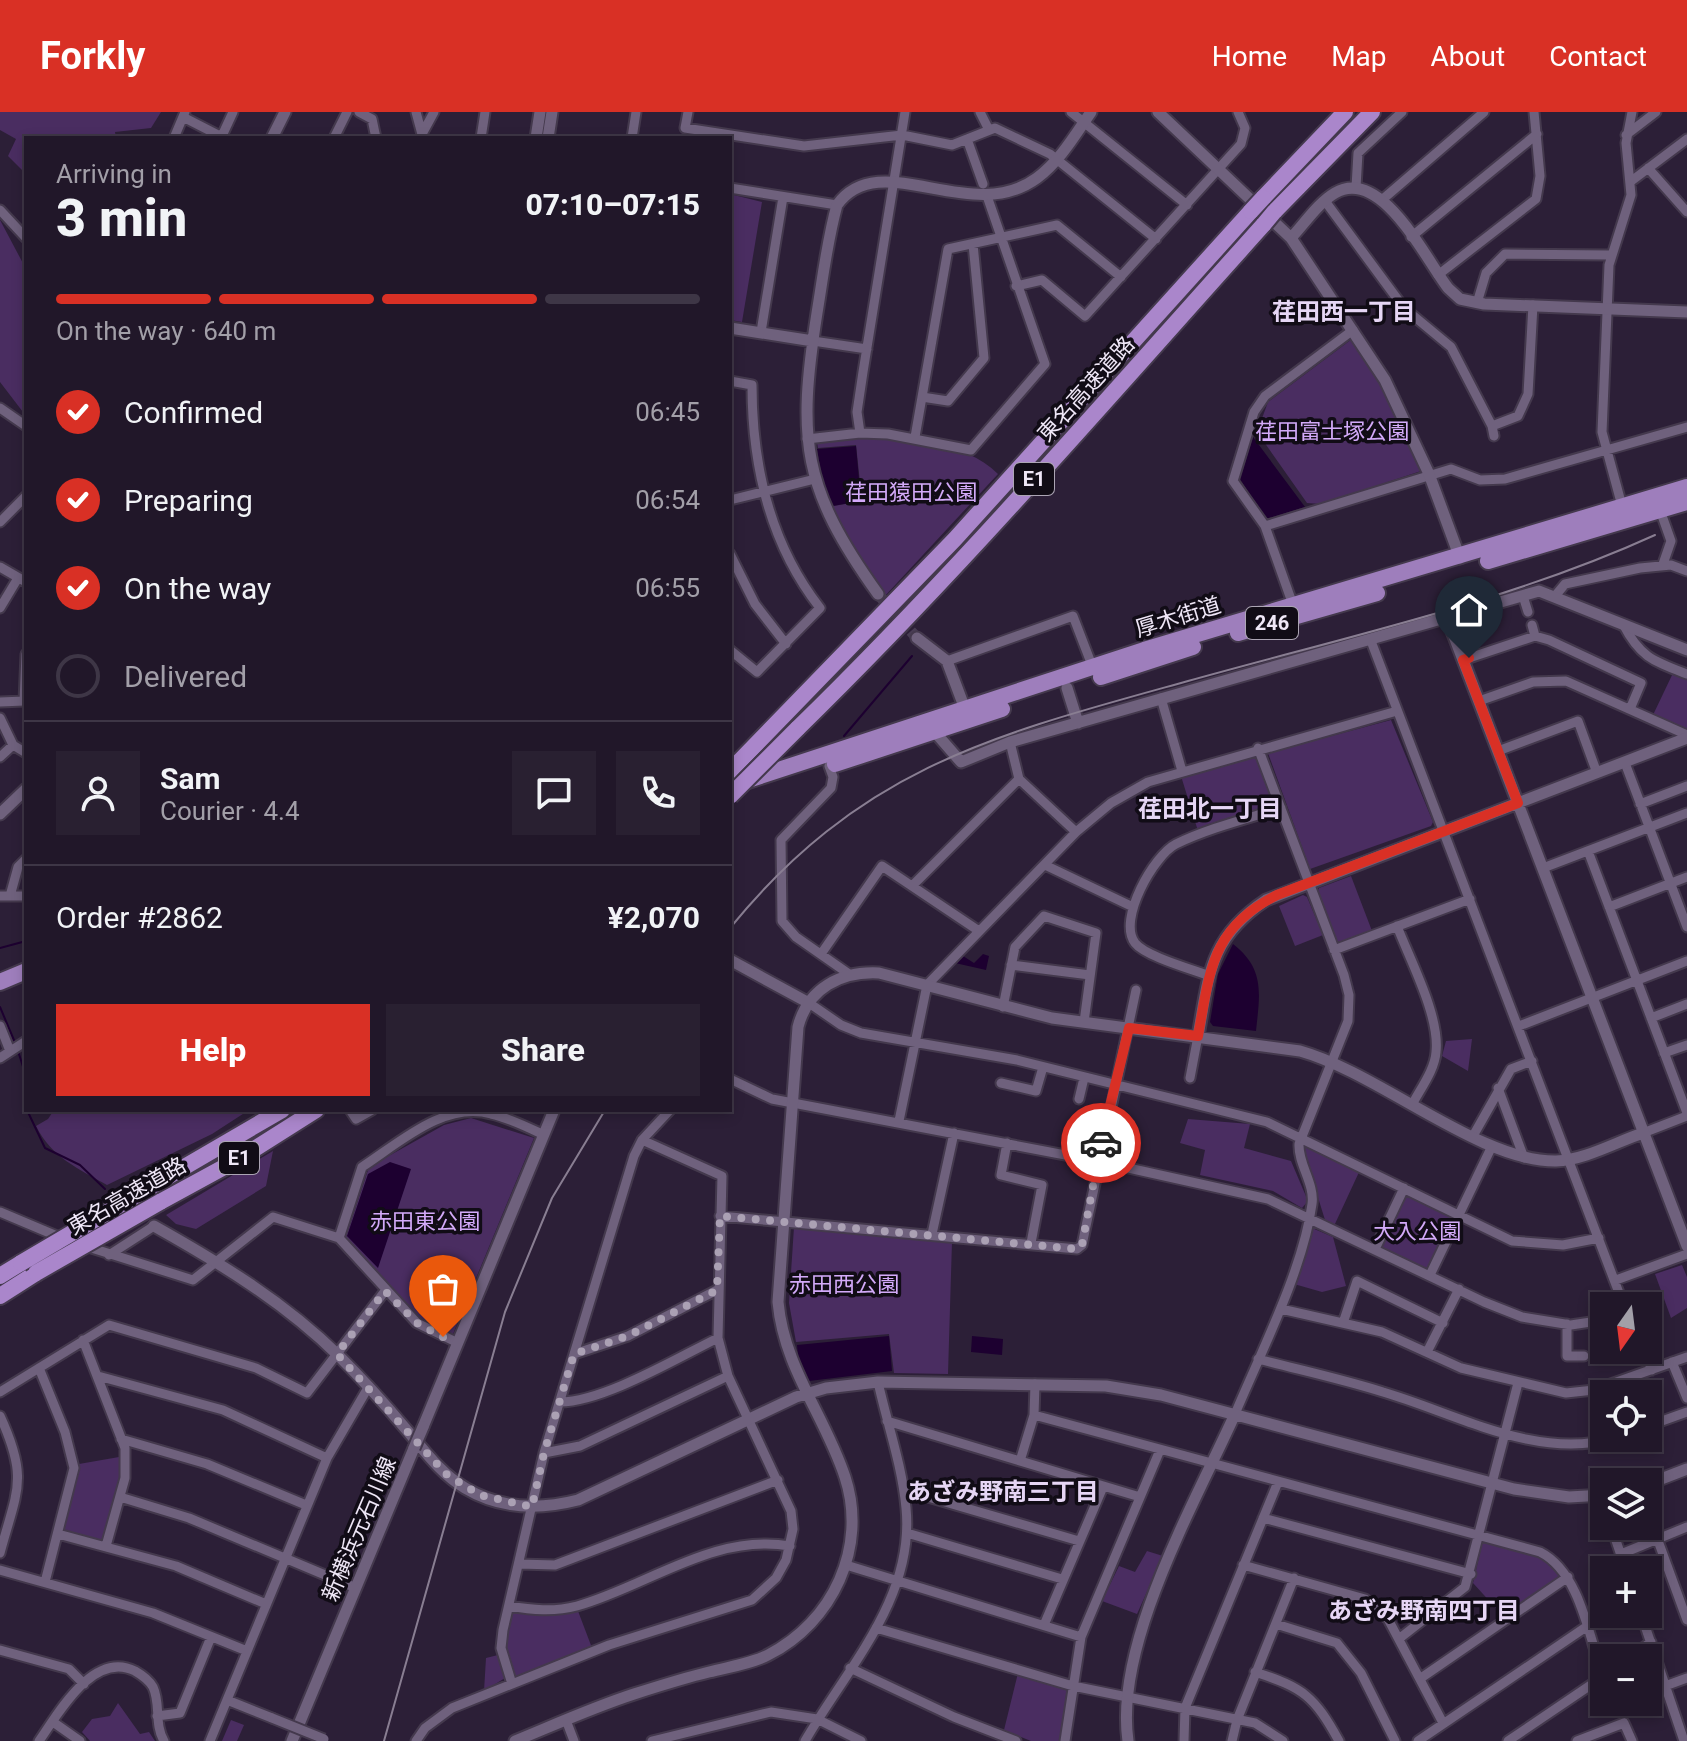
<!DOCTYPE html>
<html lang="en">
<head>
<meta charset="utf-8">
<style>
  :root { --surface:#211729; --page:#292031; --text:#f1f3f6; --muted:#a29fa8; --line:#3e3646; --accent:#d93025 }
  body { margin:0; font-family:Roboto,"Noto Sans JP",sans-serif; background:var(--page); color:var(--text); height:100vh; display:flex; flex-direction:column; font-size:30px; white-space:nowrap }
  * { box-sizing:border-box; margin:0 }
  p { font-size:26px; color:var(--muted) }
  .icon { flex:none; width:44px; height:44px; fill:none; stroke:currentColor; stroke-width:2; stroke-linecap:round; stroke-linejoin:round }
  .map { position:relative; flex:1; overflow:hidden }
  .sheet { position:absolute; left:24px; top:24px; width:708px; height:976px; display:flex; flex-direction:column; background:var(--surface); border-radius:0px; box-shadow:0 4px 12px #0003,0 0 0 2px var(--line) }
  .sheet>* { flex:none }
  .needle { width:52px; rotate:194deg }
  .tools { position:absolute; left:1590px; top:1180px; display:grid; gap:16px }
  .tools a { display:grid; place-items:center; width:72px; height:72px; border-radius:0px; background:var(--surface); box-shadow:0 4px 12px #0003,0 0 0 2px var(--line); font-size:40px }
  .pin { position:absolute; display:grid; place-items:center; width:68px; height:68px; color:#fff; margin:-82px -34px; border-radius:50% 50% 50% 0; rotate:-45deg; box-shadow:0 0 8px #0007 }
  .pin .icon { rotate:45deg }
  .courier { position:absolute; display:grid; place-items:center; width:80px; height:80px; margin:-40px; border:6px solid #d93025; border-radius:50%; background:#fff; color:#222; box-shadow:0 2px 10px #0007 }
  .headline em { font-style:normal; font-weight:800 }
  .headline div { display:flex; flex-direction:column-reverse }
  .headline { display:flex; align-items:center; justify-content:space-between; height:136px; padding:0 32px }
  h1 { font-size:52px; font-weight:800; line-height:60px }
  .bar { display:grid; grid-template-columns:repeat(4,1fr); gap:12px 8px; align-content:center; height:96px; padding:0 32px }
  .bar i { height:10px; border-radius:6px; background:var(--line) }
  .bar .current { background:var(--accent) }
  .bar p { grid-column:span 4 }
  .line { display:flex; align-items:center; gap:20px; padding:0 32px; border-top:2px solid var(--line) }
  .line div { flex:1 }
  .round { display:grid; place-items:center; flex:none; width:84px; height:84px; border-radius:0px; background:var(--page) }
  ol { padding:0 32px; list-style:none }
  li { display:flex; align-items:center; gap:24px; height:88px }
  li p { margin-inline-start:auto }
  li .icon { padding:8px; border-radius:50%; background:var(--accent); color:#fff; stroke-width:4 }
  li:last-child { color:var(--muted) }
  li i { width:44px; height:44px; border:4px solid var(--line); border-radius:50% }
  .primary-button { display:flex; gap:16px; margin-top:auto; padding:16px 32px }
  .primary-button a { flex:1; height:92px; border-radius:0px; background:var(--accent); color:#fff; font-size:32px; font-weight:800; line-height:92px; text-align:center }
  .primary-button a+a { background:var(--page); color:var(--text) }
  header { display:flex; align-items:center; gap:48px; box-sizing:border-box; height:112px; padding:0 40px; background:var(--accent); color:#fff }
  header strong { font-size:38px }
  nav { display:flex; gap:44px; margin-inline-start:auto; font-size:28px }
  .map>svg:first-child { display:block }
  .green { fill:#4a2d61 }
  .water { fill:#1d0030 }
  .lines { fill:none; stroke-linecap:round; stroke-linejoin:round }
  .stream { stroke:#1d0030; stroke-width:2 }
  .tertiary-tunnel { stroke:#493d54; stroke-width:11; stroke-dasharray:11 5.5; stroke-linecap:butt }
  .minor-casing { stroke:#44394d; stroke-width:13 }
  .tertiary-casing { stroke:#44394d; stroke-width:15 }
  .trunk-casing { stroke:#44394d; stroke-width:20 }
  .motorway-casing { stroke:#44394d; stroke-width:20 }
  .minor { stroke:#6f617d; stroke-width:9 }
  .tertiary { stroke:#6f617d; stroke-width:11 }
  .trunk { stroke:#9e7ebc; stroke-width:16 }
  .motorway { stroke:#aa86cb; stroke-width:16 }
  .rail { stroke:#897e92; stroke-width:2 }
  .minor-bridge-casing { stroke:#44394d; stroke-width:13; stroke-linecap:butt }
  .tertiary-bridge-casing { stroke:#44394d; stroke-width:15; stroke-linecap:butt }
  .motorway-bridge-casing { stroke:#44394d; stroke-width:20; stroke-linecap:butt }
  .minor-bridge { stroke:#6f617d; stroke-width:9 }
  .tertiary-bridge { stroke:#6f617d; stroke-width:11 }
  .motorway-bridge { stroke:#aa86cb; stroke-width:16 }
  .done { stroke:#aba1b4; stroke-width:8; stroke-dasharray:0 14.4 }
  .route { stroke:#d93025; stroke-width:10 }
  .labels { text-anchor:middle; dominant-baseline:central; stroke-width:7; stroke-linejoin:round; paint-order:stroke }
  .shield { fill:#110c16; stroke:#aca5b4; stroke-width:2 }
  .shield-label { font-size:20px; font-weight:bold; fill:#efe7f7 }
  .street-label { font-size:22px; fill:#efe7f7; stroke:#110c16 }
  .park-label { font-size:22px; fill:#d3aaf9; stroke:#110c16 }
  .neighbourhood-label { font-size:24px; font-weight:bold; fill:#e6d6f5; stroke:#110c16 }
</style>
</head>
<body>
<header>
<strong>Forkly</strong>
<nav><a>Home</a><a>Map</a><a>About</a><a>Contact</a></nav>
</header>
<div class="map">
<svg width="1687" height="1629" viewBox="0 0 1687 1629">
  <rect width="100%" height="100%" fill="#2c1f37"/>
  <path class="green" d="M0 0H161L151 16 115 20 116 26H26V62L8 44 16 27 0 18Z
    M730 82 762 90 742 210 730 208Z
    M0 108 26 157V304L0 270Z
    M1352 227 1381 268 1421 359 1321 392 1307 391 1257 320 1268 290Z
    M856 326C900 326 965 328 998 362L884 485 828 395 862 389 856 333 818 336 817 330Z
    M1673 561 1687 566V619L1653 603Z
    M1391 608 1433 710 1431 714 1310 757 1268 641Z
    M1252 644 1257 646 1274 689 1271 695 1198 719 1181 664Z
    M1351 764 1372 819 1342 831 1336 829 1318 779 1319 776Z
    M1303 783 1307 785 1323 823 1295 834 1279 794Z
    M1472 927 1468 959 1442 944 1446 929Z
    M54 998H249L212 1022 107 1073C79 1057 51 1045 36 1014L48 1007Z
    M471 1006 534 1026 453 1222 420 1208 345 1128 369 1055 444 1013Z
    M1188 1007 1250 1012 1244 1036 1291 1049 1308 1089 1302 1096 1273 1079 1200 1063 1205 1038 1180 1031Z
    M1310 1033 1360 1058 1334 1114 1325 1108 1303 1037Z
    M273 1039 266 1074 196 1117 176 1112 166 1103Z
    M1406 1080 1453 1104 1428 1158 1381 1137Z
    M794 1115 952 1130 948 1262 894 1261 889 1222 796 1230 789 1191Z
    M1312 1116 1333 1125 1346 1174 1322 1180 1294 1172Z
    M1682 1153 1687 1165V1196L1671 1206 1655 1162Z
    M119 1345 122 1367 104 1429 64 1420 79 1352Z
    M1483 1428 1543 1445 1564 1464 1503 1504 1473 1471Z
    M1147 1439 1163 1444 1137 1502 1102 1489 1119 1454 1135 1460Z
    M578 1499 592 1536 515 1566 505 1535 512 1501 541 1503Z
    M498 1543 505 1566 484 1579 486 1546Z
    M1018 1561 1067 1575 1061 1629H1031L1004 1618Z
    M118 1591 140 1622 149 1620 155 1629H90L82 1620 92 1607 110 1604Z
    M231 1608 244 1613 237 1629H222Z"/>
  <path class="water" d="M1253 325 1305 395 1266 407 1240 367Z
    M856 334 861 389 827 395 817 337Z
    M1233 832C1265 857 1260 881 1256 919L1213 914 1210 910 1218 862Z
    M983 842 989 844 986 858 955 851 963 844 974 851Z
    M390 1050 411 1057 378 1156 347 1124 368 1062Z
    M889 1224 892 1259 809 1269 798 1244 797 1233Z
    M972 1224 1003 1227 1002 1243 971 1240Z"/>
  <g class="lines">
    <path class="stream" d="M844 624 912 544
      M0 836 26 829
      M0 895 16 933
      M18 939 26 964
      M26 987V996
      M27 998 45 1036 80 1053 105 1077"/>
    <path class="tertiary-tunnel" d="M878 482 917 526"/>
    <defs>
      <path id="minor" d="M359 0 372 7 376 26
        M416 0 423 26
        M688 0 685 16 804 34 902 23 952 33 995 16 1050 42 1156 127
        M980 0 988 16
        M1071 0 1187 93
        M183 5 224 26
        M422 22 434 0
        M1626 23 1656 0
        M174 26 185 0
        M221 26 233 0
        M334 26 347 0
        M481 26 485 0
        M632 26 636 0
        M967 27 983 72
        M1648 56 1687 100
        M1630 70 1687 27
        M1356 75 1358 41 1402 0
        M730 76 837 93
        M1383 87 1484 0
        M1325 89 1404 196 1451 235 1492 314
        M0 98 26 126
        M1411 125 1537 22
        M1438 163 1536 87 1540 64 1534 0
        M1016 174 1042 168 1085 204 1241 32 1245 16 1238 0
        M1477 191 1486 161 1505 142 1610 143
        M761 220 783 85
        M813 229 867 237
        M730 269 752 273C752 353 770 432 820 496L757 560 730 538
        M922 285 948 289 984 246 973 132
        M0 296 26 314
        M860 321 857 300 863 260 905 0
        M1494 324 1492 314 1518 304 1528 282 1533 193
        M915 325 948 137 1057 113 1121 165
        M807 327 860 321 888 322 971 338 1045 252 987 84
        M730 388 815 367
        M1622 394 1602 320 1609 153 1631 83 1626 31 1632 0
        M1660 398 1671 429 1663 452
        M0 410 26 384
        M1265 414 1233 369 1254 300 1265 284 1353 218
        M730 442 755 492 786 532
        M0 455 26 470
        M1523 484 1528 500
        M1555 484 1565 472 1640 456 1671 453 1687 459
        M1293 493 1265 414 1451 357 1480 368 1505 367 1687 315
        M0 496 18 466
        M1623 512C1640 545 1653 549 1687 562
        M1532 513 1535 524
        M1371 529 1624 1194
        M1463 548 1535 524 1549 528 1641 571 1630 597
        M947 549 1073 504 1093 556
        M1161 586 1182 659
        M1479 589 1533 570 1566 569 1687 623
        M0 590 24 589 26 542
        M0 606 13 633 26 641
        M1010 630 1019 667 1076 720
        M1498 639 1578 609 1597 661
        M0 645 13 633
        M1625 651 1687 815
        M829 654 833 665 831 676 781 728 782 809 796 825 849 862
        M1640 692 1687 674
        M1588 739 1687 1001
        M1047 754 1133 795
        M1543 756 1687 701
        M913 773 1019 667
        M0 784H26
        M10 784 18 755 26 747
        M1609 795 1687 765
        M1397 814C1410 848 1440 904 1436 940 1435 957 1421 976 1413 991
        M1334 838 1470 787
        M821 842 882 754 979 819
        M1011 853 1090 863
        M1207 863C1191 857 1145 844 1135 831 1117 808 1154 743 1176 732 1209 716 1246 707 1281 696
        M809 891 841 913 861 921 1017 948 1267 1010 1512 1129 1563 1133 1599 1126
        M1003 895 1015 835 1044 804 1096 821 1084 910
        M1651 906 1687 892
        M0 914 10 939
        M1519 914 1687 849
        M1664 941 1687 933
        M0 946 26 929
        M1190 966 1198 924
        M730 967 772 987 1097 1049 1268 1087 1484 1190 1522 1205 1571 1213 1604 1208
        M1001 971 1036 979 1043 955
        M1498 976 1524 1046
        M1079 987 1084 966
        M350 998 356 1007 372 998
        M899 1009 927 873 1076 720 1111 691 1148 670 1397 599
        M1643 1021 1687 1004
        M1473 1024 1511 957 1532 949
        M1007 1031 1001 1063 1042 1073 1031 1131
        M0 1100 64 1127
        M720 1104 1077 1137 1082 1133 1136 878
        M932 1122 954 1021
        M339 1126 362 1055C399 1031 444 989 491 1002 509 1006 527 1015 544 1023
        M82 1133 193 1168 273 1105 339 1126 417 1211 458 1231
        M1375 1137 1404 1076
        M109 1143 154 1114
        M1430 1163 1492 1034
        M1616 1168 1687 1142
        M1281 1197 1382 1220 1461 1256 1566 1281 1594 1278 1687 1245
        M1343 1211 1357 1169 1443 1211
        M1567 1212V1244H1584
        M83 1228 125 1336V1366L106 1434
        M1643 1238 1652 1258
        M1427 1240 1459 1177
        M574 1242 628 1224 717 1178
        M1258 1247C1300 1258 1342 1267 1383 1280 1455 1301 1538 1349 1614 1326
        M1672 1250 1687 1286
        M39 1256 65 1320 74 1356 45 1470
        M98 1264 223 1298 327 1346
        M0 1280 109 1213 256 1256 307 1281 385 1179
        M560 1290C603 1290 677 1246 718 1226
        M1235 1302C1261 1240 1303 1158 1312 1092 1315 1072 1298 1052 1299 1032L1348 909 1349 883 1344 863 1258 636
        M1034 1303 1540 1440C1580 1460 1589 1525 1603 1565
        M0 1304C29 1367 17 1378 0 1441
        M887 1309 1140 1385
        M1648 1314 1687 1300
        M121 1327 207 1352 306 1393
        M544 1341 580 1334 728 1264
        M1020 1349 1034 1303 1035 1272
        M904 1378 1079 1429
        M1599 1384 1604 1396
        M120 1385 189 1406 356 1476
        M1263 1406 1471 1462
        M1611 1414 1626 1458
        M907 1421 1062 1467
        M58 1422 176 1454 266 1492
        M1657 1426 1687 1508
        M1621 1442 1687 1415
        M519 1452 555 1453 778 1368
        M846 1453 1081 1525
        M1243 1453 1365 1487 1388 1507 1443 1611
        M0 1458 153 1501 247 1539
        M509 1494C532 1498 554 1500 577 1494 648 1474 713 1421 790 1434
        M1641 1502 1684 1629
        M1276 1512 1337 1531 1361 1561 1395 1629
        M1044 1513 1103 1375
        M876 1516 1073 1574 1255 1611 1283 1629
        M1400 1526 1465 1475 1518 1271
        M0 1538 69 1557 84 1572
        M1629 1546 1651 1530
        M850 1556 954 1605 1016 1629
        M1255 1560C1304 1576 1314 1584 1339 1629
        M1421 1566 1568 1465
        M512 1572 501 1536 503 1518 544 1341 634 1044 642 1028 670 998
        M1665 1574 1687 1566
        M227 1588 272 1606
        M157 1604 180 1601 211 1525
        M566 1608 574 1629
        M53 1610 80 1629
        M39 1629C58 1602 93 1538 135 1559 142 1563 149 1568 153 1575 161 1592 154 1612 164 1629
        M210 1629 327 1346 369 1274
        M416 1629 425 1616 452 1596 609 1533 752 1488 776 1466 786 1448 793 1417 791 1399 728 1264 718 1226 722 1064 642 1028
        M652 1629 771 1600 817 1607 861 1629
        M805 1629C847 1556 915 1486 906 1396 902 1353 887 1311 878 1270
        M1065 1629 1081 1525 1160 1338
        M1184 1629 1185 1596 1278 1370
        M1232 1629 1237 1608 1294 1466
        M1418 1629 1586 1515
        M1508 1629 1604 1564
        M1577 1629 1624 1611 1632 1629"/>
      <path id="tertiary" d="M1158 0 1291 126 1385 268 1429 362 1460 446
        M272 26 285 0
        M536 26 540 0
        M548 26 552 0
        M1291 126C1305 111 1318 91 1335 81 1381 54 1425 146 1448 176L1460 187 1484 192 1687 200
        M730 216 813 229
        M878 482C802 376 797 328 817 201 823 165 827 129 837 93 880 33 970 115 1037 66 1060 49 1075 23 1091 0
        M1447 506 1687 1134
        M917 526 947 549 965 597
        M1067 576 1078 611
        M934 619 961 650 1010 630 1539 479 1687 538
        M0 702 26 677
        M730 848 809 891
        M1198 924C1209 863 1209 826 1266 788L1687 626
        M154 1114C220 1151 284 1190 339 1244 362 1267 384 1291 405 1316 424 1338 440 1361 465 1376 500 1397 539 1398 578 1388L796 1285 826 1276 878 1270 1106 1274 1161 1283 1514 1377 1569 1385 1604 1383
        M423 1315 554 998
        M1648 1372 1687 1357
        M292 1629 414 1336
        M515 1629C554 1613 594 1595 634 1582 659 1574 684 1566 709 1560 728 1555 751 1552 768 1543 833 1510 868 1435 845 1365 825 1304 784 1256 778 1190L798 915C808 876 841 859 879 861L1052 906 1300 939C1379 961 1480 1050 1556 1049 1585 1048 1616 1030 1643 1021
        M1128 1629C1114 1532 1195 1391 1235 1302"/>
      <path id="trunk" d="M1488 449 1687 390
        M1238 521 1377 481
        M1101 565 1193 535
        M835 652 1002 597
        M739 671 1144 538 1687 375
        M0 870 26 859"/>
      <path id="motorway" d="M1263 86 1345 0
        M1274 100 1372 0
        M797 617C961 457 1111 282 1264 112
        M730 659 955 427 1251 99
        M145 1078 282 998
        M160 1090 237 1048 316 998
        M0 1164 21 1151
        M0 1184 36 1161"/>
    </defs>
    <use href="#minor" class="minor-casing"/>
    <use href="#tertiary" class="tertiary-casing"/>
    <use href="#trunk" class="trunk-casing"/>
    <use href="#motorway" class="motorway-casing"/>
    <use href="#minor" class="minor"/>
    <use href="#tertiary" class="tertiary"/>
    <use href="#trunk" class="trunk"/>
    <use href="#motorway" class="motorway"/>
    <path class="rail" d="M730 816C862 654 997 622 1188 569 1345 525 1508 490 1655 423
      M384 1629 505 1200 552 1086 605 998"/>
    <defs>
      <path id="minor-bridge" d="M272 1606 324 1627"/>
      <path id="tertiary-bridge" d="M414 1336 423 1315"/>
      <path id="motorway-bridge" d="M1251 99 1263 86
        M1264 112 1274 100
        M730 684 797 617
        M21 1151 145 1078
        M36 1161 160 1090"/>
    </defs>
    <use href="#minor-bridge" class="minor-bridge-casing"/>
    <use href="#tertiary-bridge" class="tertiary-bridge-casing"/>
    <use href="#motorway-bridge" class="motorway-bridge-casing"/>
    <use href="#minor-bridge" class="minor-bridge"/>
    <use href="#tertiary-bridge" class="tertiary-bridge"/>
    <use href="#motorway-bridge" class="motorway-bridge"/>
  </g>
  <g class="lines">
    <path class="done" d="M443 1225 417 1211 385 1179 337 1242 446 1362 480 1383 532 1395 544 1341 574 1242 628 1224 717 1178 720 1104 1077 1137 1082 1133 1101 1031"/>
    <path class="route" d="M1101 1031 1129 916 1198 924C1210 859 1211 816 1277 783L1518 691 1463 548 1469 546"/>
  </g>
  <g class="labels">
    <g class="shield">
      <rect x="1014" y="351" width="40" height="32" rx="6"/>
      <rect x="1246" y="495" width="52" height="32" rx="6"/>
      <rect x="219" y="1030" width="40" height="32" rx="6"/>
    </g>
    <g class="shield-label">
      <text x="1034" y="367">E1</text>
      <text x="1272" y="511">246</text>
      <text x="239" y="1046">E1</text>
    </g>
    <g class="street-label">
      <text transform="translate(1086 277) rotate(-48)">東名高速道路</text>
      <text transform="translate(1178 505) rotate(-17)">厚木街道</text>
      <text transform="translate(127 1084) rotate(-30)">東名高速道路</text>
      <text transform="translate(359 1417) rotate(-67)">新横浜元石川線</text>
    </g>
    <g class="park-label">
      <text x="1332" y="319">荏田富士塚公園</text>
      <text x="911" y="380">荏田猿田公園</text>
      <text x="425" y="1109">赤田東公園</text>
      <text x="1417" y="1119">大入公園</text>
      <text x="844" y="1172">赤田西公園</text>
    </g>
    <g class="neighbourhood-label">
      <text x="1344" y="200">荏田西一丁目</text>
      <text x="1210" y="697">荏田北一丁目</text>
      <text x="1003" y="1380">あざみ野南三丁目</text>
      <text x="1424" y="1499">あざみ野南四丁目</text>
    </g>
  </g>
</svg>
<div class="tools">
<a><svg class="needle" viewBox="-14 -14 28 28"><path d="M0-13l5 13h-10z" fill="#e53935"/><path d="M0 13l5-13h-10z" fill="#a29fa8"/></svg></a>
<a><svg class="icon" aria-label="locate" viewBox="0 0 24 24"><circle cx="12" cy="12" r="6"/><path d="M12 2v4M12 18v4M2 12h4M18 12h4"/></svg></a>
<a><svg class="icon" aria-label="layers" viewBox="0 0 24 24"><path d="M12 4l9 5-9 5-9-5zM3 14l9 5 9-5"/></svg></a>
<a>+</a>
<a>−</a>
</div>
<div class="pin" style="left:443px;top:1225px;background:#ea580c"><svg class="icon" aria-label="bag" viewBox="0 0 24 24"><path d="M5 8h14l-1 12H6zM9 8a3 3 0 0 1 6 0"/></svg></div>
<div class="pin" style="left:1469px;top:546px;background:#1f2937"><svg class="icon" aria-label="home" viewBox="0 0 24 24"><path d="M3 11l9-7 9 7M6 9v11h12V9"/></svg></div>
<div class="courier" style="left:1101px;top:1031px"><svg class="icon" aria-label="car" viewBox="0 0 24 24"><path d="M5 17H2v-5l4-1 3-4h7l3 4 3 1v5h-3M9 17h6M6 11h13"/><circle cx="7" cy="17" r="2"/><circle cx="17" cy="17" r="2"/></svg></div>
<section class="sheet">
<div class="headline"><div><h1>3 min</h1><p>Arriving in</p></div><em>07:10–07:15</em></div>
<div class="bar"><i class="current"></i><i class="current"></i><i class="current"></i><i></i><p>On the way · 640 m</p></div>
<ol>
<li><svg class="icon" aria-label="check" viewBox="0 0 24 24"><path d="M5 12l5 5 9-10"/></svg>Confirmed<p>06:45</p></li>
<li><svg class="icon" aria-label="check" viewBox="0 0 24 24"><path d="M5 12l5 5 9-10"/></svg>Preparing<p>06:54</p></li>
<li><svg class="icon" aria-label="check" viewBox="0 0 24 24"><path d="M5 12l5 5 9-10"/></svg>On the way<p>06:55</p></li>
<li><i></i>Delivered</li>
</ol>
<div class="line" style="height:144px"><a class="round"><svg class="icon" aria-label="person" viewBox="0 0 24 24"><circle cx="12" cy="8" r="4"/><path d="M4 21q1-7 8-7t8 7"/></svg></a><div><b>Sam</b><p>Courier · 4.4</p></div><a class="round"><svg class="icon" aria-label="chat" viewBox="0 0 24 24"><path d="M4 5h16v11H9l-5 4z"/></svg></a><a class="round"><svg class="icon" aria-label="phone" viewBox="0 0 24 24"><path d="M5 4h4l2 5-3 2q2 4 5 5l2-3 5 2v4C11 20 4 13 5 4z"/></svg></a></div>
<div class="line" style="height:104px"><div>Order #2862</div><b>¥2,070</b></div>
<div class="primary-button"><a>Help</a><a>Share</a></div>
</section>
</div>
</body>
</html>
